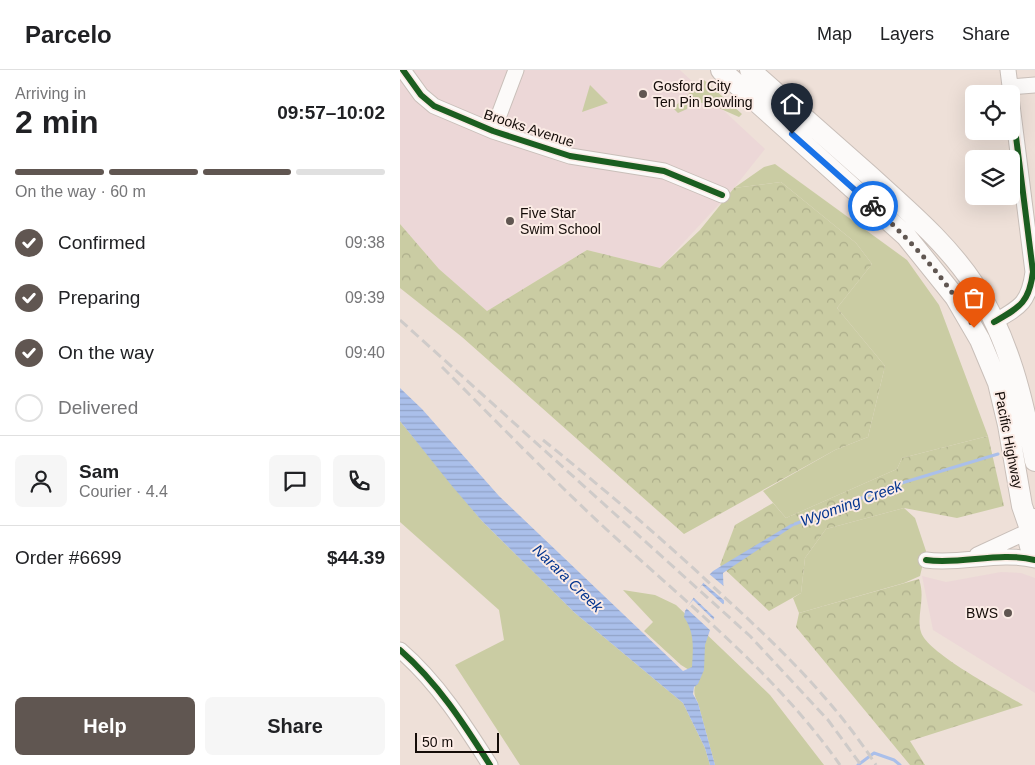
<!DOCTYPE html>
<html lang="en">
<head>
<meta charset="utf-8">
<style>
  :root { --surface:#fff; --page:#f6f6f6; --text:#202124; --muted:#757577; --line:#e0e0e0; --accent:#605651 }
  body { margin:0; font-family:Arial,sans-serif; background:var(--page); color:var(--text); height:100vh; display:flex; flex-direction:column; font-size:19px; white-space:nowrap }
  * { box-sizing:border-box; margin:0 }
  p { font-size:16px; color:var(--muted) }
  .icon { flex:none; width:28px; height:28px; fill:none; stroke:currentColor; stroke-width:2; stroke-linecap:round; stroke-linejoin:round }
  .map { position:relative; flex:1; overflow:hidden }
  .sheet { display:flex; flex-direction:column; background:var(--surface); width:400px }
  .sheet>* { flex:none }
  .buttons { position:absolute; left:565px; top:15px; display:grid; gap:10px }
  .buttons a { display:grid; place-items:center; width:55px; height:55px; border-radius:8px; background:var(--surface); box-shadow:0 5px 20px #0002; font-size:25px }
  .scale { position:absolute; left:15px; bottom:12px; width:84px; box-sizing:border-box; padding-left:5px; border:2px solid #140c08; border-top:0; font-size:14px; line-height:18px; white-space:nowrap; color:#140c08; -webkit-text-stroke:4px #fbebe5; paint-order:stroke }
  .pin { position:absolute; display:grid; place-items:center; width:42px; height:42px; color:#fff; margin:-51px -21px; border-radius:50% 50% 50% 0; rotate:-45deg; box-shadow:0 0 5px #0007 }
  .pin .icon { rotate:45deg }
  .courier { position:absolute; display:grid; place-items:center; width:50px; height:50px; margin:-25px; border:4px solid #1a73e8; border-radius:50%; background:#fff; color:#222; box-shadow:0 1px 6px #0007 }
  .headline em { font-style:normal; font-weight:700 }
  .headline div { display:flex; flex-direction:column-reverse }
  .headline { display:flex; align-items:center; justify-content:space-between; height:85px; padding:0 15px }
  h1 { font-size:32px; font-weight:700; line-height:38px }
  .bar { display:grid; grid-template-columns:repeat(4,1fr); gap:8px 5px; align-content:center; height:60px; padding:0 15px }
  .bar i { height:6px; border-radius:4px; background:var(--line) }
  .bar .current { background:var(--accent) }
  .bar p { grid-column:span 4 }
  .line { display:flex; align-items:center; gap:12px; padding:0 15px; border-top:1px solid var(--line) }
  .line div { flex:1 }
  .round { display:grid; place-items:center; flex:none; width:52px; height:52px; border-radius:8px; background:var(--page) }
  ol { padding:0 15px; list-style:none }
  li { display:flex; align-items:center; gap:15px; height:55px }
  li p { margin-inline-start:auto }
  li .icon { padding:5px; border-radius:50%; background:var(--accent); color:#fff; stroke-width:4 }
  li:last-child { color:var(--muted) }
  li i { width:28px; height:28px; border:2px solid var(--line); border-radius:50% }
  .action { display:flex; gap:10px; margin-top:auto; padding:10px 15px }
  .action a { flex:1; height:58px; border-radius:8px; background:var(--accent); color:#fff; font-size:20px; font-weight:700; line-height:58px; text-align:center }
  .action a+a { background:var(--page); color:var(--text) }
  header { display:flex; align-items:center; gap:30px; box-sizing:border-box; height:70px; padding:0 25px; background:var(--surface); border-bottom:1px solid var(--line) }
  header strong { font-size:24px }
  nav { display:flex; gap:28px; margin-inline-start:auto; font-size:18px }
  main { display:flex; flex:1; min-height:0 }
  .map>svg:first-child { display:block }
  .commercial { fill:#ecd7d7 }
  .green { fill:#cacca3 }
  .forest { fill:url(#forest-crowns) }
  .water { fill:url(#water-rules) }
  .pier { fill:#eee0d8 }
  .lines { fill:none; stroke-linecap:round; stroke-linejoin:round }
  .stream { stroke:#aabfea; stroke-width:3 }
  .minor-casing { stroke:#c9bfb9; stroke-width:17 }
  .major-casing { stroke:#c9bfb9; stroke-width:22 }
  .minor { stroke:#fcfaf9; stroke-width:15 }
  .major { stroke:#fcfaf9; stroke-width:20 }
  .rail { stroke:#cfcbc9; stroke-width:3; stroke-dasharray:10 5; stroke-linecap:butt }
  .cycleway-casing { stroke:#fbebe5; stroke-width:9 }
  .cycleway { stroke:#1b5e20; stroke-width:6 }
  .done { stroke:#605651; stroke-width:5; stroke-dasharray:0 9 }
  .route { stroke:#1a73e8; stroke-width:6 }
  .poi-dot { fill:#605651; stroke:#fbebe5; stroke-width:2 }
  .labels { text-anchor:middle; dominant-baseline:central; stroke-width:4; stroke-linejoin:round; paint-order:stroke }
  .poi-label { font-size:14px; fill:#140c08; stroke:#fbebe5; text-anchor:start }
  .street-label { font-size:14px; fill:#140c08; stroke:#fbebe5 }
  .water-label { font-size:15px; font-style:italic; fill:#053690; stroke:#fbebe5 }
</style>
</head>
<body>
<header>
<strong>Parcelo</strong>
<nav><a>Map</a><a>Layers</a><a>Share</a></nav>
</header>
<main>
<section class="sheet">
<div class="headline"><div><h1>2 min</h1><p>Arriving in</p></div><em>09:57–10:02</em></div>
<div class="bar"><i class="current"></i><i class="current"></i><i class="current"></i><i></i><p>On the way · 60 m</p></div>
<ol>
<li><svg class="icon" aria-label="check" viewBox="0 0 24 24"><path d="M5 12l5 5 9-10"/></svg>Confirmed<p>09:38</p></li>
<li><svg class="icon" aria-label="check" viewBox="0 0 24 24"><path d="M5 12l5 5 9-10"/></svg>Preparing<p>09:39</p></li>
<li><svg class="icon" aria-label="check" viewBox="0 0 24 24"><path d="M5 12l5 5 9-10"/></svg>On the way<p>09:40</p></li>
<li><i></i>Delivered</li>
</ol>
<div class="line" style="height:90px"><a class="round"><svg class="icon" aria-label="person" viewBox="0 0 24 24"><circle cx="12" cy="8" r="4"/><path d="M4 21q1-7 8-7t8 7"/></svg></a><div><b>Sam</b><p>Courier · 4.4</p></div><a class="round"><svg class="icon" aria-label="chat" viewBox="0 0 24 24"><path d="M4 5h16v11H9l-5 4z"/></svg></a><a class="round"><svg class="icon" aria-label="phone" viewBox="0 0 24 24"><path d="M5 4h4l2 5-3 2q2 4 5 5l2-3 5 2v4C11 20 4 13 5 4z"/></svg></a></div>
<div class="line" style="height:65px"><div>Order #6699</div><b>$44.39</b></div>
<div class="action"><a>Help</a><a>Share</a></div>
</section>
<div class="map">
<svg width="635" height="695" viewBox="0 0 635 695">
  <defs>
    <pattern id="forest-crowns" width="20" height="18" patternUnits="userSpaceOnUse" patternTransform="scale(1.25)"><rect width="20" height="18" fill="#cacca3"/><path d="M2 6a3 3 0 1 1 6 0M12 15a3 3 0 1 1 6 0" fill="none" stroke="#adae8b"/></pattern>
    <pattern id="water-rules" width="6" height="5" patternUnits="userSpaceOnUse" patternTransform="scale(1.25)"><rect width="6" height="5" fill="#aabfea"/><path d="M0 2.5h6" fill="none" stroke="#91a3c7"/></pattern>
  </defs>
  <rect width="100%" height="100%" fill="#eee0d8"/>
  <path class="commercial" d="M0 0H280L365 79 334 118 260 198 187 180 87 241 39 199 0 154Z
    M601 502 621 503 635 508V623L533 560 522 506 546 512Z"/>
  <path class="green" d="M304 10 342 44 339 47 312 35 288 30 287 39 278 43 273 38Z
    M190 15 208 33 182 42Z
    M375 94 507 190 539 235 588 366 502 388 497 399 386 448 363 421 435 380 468 367 485 296 437 238 472 194 456 173 381 112 334 118 364 97Z
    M0 351 82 451 175 543 283 633 305 678 310 695H120L55 595 104 570 99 540 0 452Z
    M504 438 515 448 526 481 520 506 504 513 399 543 393 528 401 523 405 488 426 459Z
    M223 520 255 525 276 535 370 625 424 695H315L298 633C292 622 294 617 299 606L281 595 244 561 253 552Z"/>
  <path class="forest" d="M381 112 456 173 472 194 437 238 485 296 468 367 435 380 284 464 62 267 0 218V154L39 199 87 241 187 180 260 198 300 160 334 118Z
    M588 366 604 436 557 448 504 438 426 459 405 488 401 523 369 541 320 495 335 455 373 433 386 448 497 399 502 388Z
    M519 509C526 529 516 546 521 562 527 583 602 622 623 635L510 671 525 695H510L396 557 399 543Z"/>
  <path class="water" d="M0 318 22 339 99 426 283 601 292 597C293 578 295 563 284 547L285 541 307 507 313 501 391 454 398 453 323 503 324 533 314 548 305 575 304 600 298 614 294 617 293 624 298 633 315 695H310L305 678 283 633 175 543 82 451 52 416 0 351Z"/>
  <path class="pier" d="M308 503 326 518V532L301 511Z
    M302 515 325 536 316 549 293 527Z
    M293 530 315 551 312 562 286 538Z"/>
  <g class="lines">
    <path class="stream" d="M395 454 495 415 598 384
      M458 695 474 683 494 690 500 695"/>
    <defs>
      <path id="minor" d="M3 0 21 25 34 36 93 61 170 86 264 101 322 125
        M608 0 611 24
        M610 17 635 15
        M93 61 116 0
        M594 252C620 237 629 233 633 202L611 27
        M577 485 629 461
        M526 490C562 495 599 481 635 490
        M0 580C37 612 64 654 90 695"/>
      <path id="major" d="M321 0 506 166 555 227 580 270 598 313 608 355 622 436 630 459
        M350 0C390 35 430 71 470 106 507 140 547 173 575 216 609 269 623 329 635 391
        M635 449C627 461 626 474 635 486"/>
    </defs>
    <use href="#minor" class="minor-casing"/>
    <use href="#major" class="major-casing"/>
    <use href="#minor" class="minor"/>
    <use href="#major" class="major"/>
    <path class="rail" d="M0 250 350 566 428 650 461 695
      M42 297C96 351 150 407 206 459 288 534 376 604 440 695
      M143 370C204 419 264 470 321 524 378 576 434 630 476 695"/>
    <defs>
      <path id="cycleway" d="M3 0 21 25 34 36 93 61 170 86 264 101 322 125
        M594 252C620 237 629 233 633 202L611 27
        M526 490C562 495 599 481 635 490
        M0 580C37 612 64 654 90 695"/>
    </defs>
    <use href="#cycleway" class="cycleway-casing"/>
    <use href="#cycleway" class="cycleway"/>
  </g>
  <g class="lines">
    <path class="done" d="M473 136C512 172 549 211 574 258"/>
    <path class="route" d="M392 64 473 136"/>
  </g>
  <g class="poi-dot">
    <circle cx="243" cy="24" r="5"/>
    <circle cx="110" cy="151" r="5"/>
    <circle cx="608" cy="543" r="5"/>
  </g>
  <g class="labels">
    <g class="poi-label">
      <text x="253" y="16">Gosford City<tspan x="253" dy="16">Ten Pin Bowling</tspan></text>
      <text x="120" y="143">Five Star<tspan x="120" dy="16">Swim School</tspan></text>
      <text x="598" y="543" text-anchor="end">BWS</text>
    </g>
    <g class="street-label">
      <text transform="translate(129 58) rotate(18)">Brooks Avenue</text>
      <text transform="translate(609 370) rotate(79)">Pacific Highway</text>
    </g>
    <g class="water-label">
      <text transform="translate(451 433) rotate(-20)">Wyoming Creek</text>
      <text transform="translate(168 508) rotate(44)">Narara Creek</text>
    </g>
  </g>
</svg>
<div class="buttons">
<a><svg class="icon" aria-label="locate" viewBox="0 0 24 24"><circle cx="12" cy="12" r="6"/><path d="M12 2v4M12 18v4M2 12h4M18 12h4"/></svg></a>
<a><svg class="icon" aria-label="layers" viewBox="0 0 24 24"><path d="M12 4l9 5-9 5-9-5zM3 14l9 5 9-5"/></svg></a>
</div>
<div class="scale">50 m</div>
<div class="pin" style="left:574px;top:258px;background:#ea580c"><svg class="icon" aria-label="bag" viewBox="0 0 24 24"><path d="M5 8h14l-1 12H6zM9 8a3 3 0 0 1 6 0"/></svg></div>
<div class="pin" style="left:392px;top:64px;background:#1f2937"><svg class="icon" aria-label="home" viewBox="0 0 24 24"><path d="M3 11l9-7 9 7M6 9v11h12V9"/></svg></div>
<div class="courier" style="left:473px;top:136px"><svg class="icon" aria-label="bike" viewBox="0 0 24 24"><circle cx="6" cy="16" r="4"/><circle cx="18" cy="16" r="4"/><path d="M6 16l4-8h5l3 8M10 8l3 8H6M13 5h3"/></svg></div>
</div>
</main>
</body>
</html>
